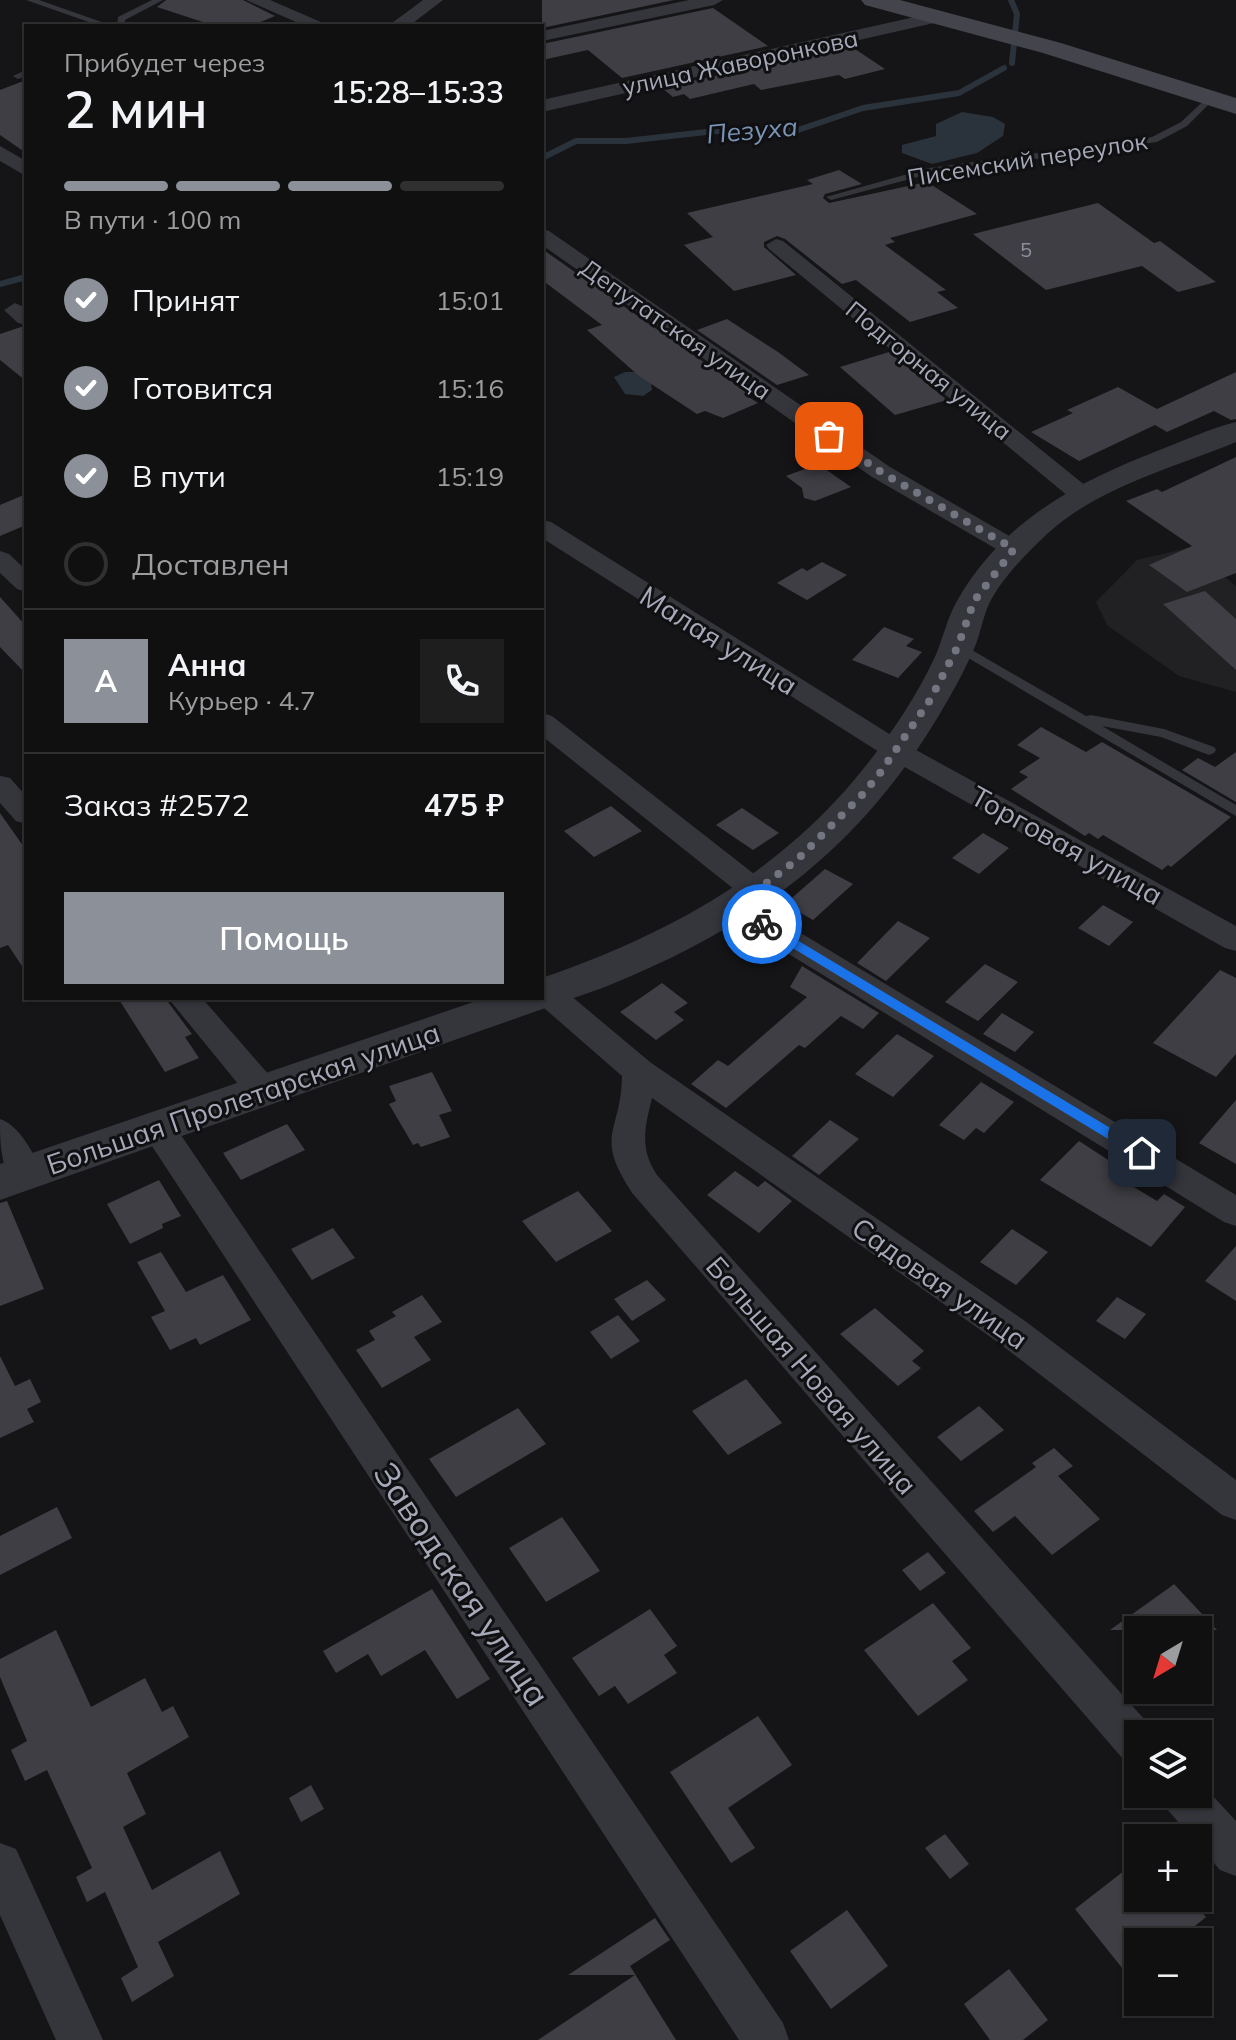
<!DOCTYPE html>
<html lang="ru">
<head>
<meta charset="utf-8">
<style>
  :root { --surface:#101011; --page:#1e1e1f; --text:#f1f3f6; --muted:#9c9d9f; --line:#303031; --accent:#8c9099 }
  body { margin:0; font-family:Mulish,sans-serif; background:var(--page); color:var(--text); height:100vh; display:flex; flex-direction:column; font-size:30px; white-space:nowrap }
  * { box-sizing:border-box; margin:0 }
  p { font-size:26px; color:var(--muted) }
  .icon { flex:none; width:44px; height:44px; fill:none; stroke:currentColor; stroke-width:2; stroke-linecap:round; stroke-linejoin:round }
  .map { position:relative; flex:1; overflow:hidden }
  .drawer { position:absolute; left:24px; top:24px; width:520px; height:976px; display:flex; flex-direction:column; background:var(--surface); border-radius:0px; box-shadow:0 2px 6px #0004,0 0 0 2px var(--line) }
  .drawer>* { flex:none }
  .needle { width:52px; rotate:218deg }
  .buttons { position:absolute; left:1124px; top:1616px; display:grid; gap:16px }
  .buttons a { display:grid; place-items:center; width:88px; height:88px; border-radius:0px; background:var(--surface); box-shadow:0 2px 6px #0004,0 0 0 2px var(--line); font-size:40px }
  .pin { position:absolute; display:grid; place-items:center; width:68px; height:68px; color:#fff; margin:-34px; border-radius:16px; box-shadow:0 4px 12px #0006 }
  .courier { position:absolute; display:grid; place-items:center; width:80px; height:80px; margin:-40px; border:6px solid #1a73e8; border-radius:50%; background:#fff; color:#222; box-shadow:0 2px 10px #0007 }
  .headline em { font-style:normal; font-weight:600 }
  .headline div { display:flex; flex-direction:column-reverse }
  .headline { display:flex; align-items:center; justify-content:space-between; height:136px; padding:0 40px }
  h1 { font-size:52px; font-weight:600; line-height:60px }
  .bar { display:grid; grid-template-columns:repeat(4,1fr); gap:12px 8px; align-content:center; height:96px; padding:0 40px }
  .bar i { height:10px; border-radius:6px; background:var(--line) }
  .bar .on { background:var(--accent) }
  .bar p { grid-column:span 4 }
  .line { display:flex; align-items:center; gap:20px; padding:0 40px; border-top:2px solid var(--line) }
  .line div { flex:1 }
  .round { display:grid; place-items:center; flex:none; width:84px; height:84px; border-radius:0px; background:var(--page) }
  ol { padding:0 40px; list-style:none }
  li { display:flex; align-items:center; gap:24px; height:88px }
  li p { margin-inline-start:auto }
  li .icon { padding:8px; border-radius:50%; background:var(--accent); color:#fff; stroke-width:4 }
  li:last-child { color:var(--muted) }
  li i { width:44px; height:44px; border:4px solid var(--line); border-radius:50% }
  .action { display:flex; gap:16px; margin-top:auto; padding:16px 40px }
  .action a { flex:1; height:92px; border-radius:0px; background:var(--accent); color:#fff; font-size:32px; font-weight:600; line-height:92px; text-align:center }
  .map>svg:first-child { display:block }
  .built { fill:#212124 }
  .water { fill:#2a323c }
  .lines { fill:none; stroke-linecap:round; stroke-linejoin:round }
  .stream { stroke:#2a323c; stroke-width:6 }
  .building { fill:#3e3e44 }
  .service { fill:#35363c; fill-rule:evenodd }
  .minor { fill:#35363c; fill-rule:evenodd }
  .tertiary { fill:#35363c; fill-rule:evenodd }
  .secondary { fill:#43444c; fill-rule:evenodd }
  .route { fill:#1a73e8 }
  .done { stroke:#737580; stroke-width:8; stroke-dasharray:0 14.4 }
  .labels { text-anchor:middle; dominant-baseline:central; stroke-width:6; stroke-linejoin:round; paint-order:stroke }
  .far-number-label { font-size:20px; fill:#8b8e9b }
  .far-street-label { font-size:24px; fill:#a5a9b8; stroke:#101012 }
  .far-water-label { font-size:26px; font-style:italic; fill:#7a94b6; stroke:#101012 }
  .street-label { font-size:28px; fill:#a5a9b8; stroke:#101012 }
  .near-street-label { font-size:34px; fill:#a5a9b8; stroke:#101012 }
</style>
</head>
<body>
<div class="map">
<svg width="1236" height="2040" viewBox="0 0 1236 2040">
  <rect width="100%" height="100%" fill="#151517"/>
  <path class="built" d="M1188 548 1236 586V692L1179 676 1107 625 1096 602 1137 560Z"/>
  <path class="water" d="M962 112 993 117 1005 124 1003 136 977 153 932 164 902 153V145L936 136V124Z
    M625 372H635L651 382 652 390 643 396 625 394 614 377Z"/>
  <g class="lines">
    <path class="stream" d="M1011 0 1017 14 1012 63
      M542 158 576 141H626L715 131 798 130 863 108 959 93 1004 68
      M0 284 26 277"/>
  </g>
  <path class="building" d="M166 0H243L275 16 251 26H215L157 7Z
    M542 0H674L542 28Z
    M713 8 768 46 622 78 588 50 542 60V44Z
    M849 45 885 69 845 79 839 75 761 90 754 84 690 99 684 94 673 97 662 88Z
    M26 80V153L0 135V90Z
    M839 170 862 184 825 194 823 198 829 203 927 182 977 214 890 238 895 242 885 245 946 290 937 292 958 308 910 322 856 280 842 284 785 239 777 236 764 242V247L796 275 734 291 684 245 713 237 687 213 813 184 807 180Z
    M1098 203 1154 243 1160 241 1216 282 1178 292 1142 266 1046 290 973 234Z
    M542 249 748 393 744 394 758 403 723 418 705 411 697 414 639 376 587 330 602 325 542 280Z
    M727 319 778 352 809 375 777 385 697 330Z
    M21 327 26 328V381L0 360V334Z
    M889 352 947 400 895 415 840 367Z
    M1236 372V419L1231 420 1214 411 1167 432 1155 425 1079 461 1031 432 1073 413 1067 410 1118 387 1157 409Z
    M1236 457V573L1187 592 1149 565 1192 546 1126 501 1157 489 1162 492Z
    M818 464 851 487 815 501 804 498 802 488 786 476Z
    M26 494V525L0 536V505Z
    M822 562 847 575 807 600 777 583 802 568 807 571Z
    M1205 591 1236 619V670L1163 604Z
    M0 597 26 626V674L0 647Z
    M884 627 914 639 906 646 922 652 898 678 852 660Z
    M1041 727 1086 752 1102 742 1231 817 1171 867 1168 865 1162 870 1103 835 1098 839 1089 833 1085 836 1011 789 1028 777 1019 772 1040 758 1017 745Z
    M1236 752V802L1182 770 1198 758 1215 767Z
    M611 806 642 831 594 857 564 831Z
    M742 808 779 833 753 850 716 825Z
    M0 813 26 850V972L8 945 0 948Z
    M983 833 1009 848 979 874 952 858Z
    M825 869 853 884 813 920 785 904Z
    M1103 905 1133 922 1109 946 1078 928Z
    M898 921 930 938 886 981 857 963Z
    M985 964 1018 982 978 1021 945 1002Z
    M802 966 879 1013 863 1029 841 1016 805 1048 799 1045 726 1108 691 1084 718 1060 728 1066 807 997 790 987Z
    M1220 970 1236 978V1054L1216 1077 1153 1043Z
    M662 983 688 1003 674 1012 684 1020 656 1040 620 1012Z
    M118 998H165L192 1034 185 1037 199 1058 165 1072Z
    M1002 1013 1034 1032 1015 1052 983 1034Z
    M897 1034 934 1056 893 1097 855 1074Z
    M432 1072 452 1111 439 1115 450 1137 421 1147 418 1143 413 1145 389 1104 396 1101 389 1086Z
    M981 1082 1014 1102 984 1133 976 1128 964 1140 939 1125Z
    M1236 1100V1164L1199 1143Z
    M830 1120 859 1139 819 1175 792 1156Z
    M287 1124 305 1150 241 1180 223 1153Z
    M1079 1141 1116 1165 1109 1172 1157 1201 1164 1194 1185 1207 1151 1247 1040 1180Z
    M735 1171 758 1187 765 1181 792 1201 759 1233 707 1195Z
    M159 1180 181 1216 162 1224 163 1228 130 1244 107 1204Z
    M578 1191 612 1231 556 1262 522 1221Z
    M7 1201 44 1289 0 1306V1203Z
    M333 1228 355 1258 312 1280 291 1249Z
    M1012 1229 1048 1252 1016 1285 980 1262Z
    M1236 1246V1301L1205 1281Z
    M161 1252 186 1292 223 1275 251 1320 200 1345 196 1338 170 1350 151 1317 165 1311 137 1262Z
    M647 1280 666 1300 632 1321 614 1299Z
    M422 1295 442 1322 414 1337 431 1360 382 1388 356 1350 375 1340 369 1331 396 1316 392 1312Z
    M1117 1297 1146 1314 1125 1339 1096 1321Z
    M875 1308 924 1351 912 1361 921 1368 898 1386 840 1334Z
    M618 1315 640 1341 611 1359 590 1332Z
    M0 1356 15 1386 30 1379 41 1402 27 1409 34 1422 0 1438Z
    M746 1379 782 1423 728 1455 692 1411Z
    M979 1406 1004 1430 961 1461 937 1437Z
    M518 1408 546 1444 456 1497 429 1459Z
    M1054 1448 1073 1466 1058 1476 1100 1519 1052 1555 1015 1516 993 1532 974 1511 1036 1467 1032 1463Z
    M57 1507 72 1538 0 1575V1536Z
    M562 1517 600 1571 546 1602 509 1548Z
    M928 1552 946 1573 920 1591 902 1570Z
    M1174 1584 1217 1630H1110L1173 1585Z
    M432 1589 490 1679 457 1699 425 1650 381 1676 368 1654 336 1673 323 1651Z
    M933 1603 971 1648 952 1661 968 1680 918 1716 864 1650Z
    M650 1609 677 1646 664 1655 677 1673 628 1704 615 1686 599 1696 572 1658Z
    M56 1630 91 1707 145 1678 162 1712 173 1706 189 1737 127 1773 146 1814 123 1827 152 1890 220 1851 240 1894 158 1942 174 1976 132 2002 121 1978 138 1967 105 1892 87 1902 76 1877 92 1868 47 1770 25 1781 11 1750 27 1741 0 1677V1659Z
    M758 1716 792 1765 728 1808 755 1848 731 1863 670 1772Z
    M311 1785 324 1809 301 1822 289 1798Z
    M945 1834 969 1864 950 1879 925 1848Z
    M1138 1860V1898H1190L1206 1917 1175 1942H1138V1988L1075 1909Z
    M847 1910 888 1966 831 2009 790 1951Z
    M655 1918 670 1940 630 1966 676 2040H538L635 1975H568Z
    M1009 1969 1048 2020 1023 2040H990L964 2004Z"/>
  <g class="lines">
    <path class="service" d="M26 0H39L113 26H100Z
      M152 0H163L125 20V26H117L118 17Z
      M26 70V76L18 79 13 76Z
      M1210 95 1213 96V100L1187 126 1157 142 929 174 831 200 826 197 929 168 1152 137 1181 122Z
      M958 642 1086 716 1091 715 1164 729 1214 747 1216 750 1214 753 1209 755 1161 737 1102 726 1236 805V816L953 649 951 646Z"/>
    <path class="minor" d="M246 0H270L330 26H305Z
      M423 0H443L409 26H388Z
      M689 0H723L714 5 542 41V31Z
      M937 12 946 17 943 21 542 112V100Z
      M0 146 26 161V176L0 161Z
      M542 229 549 231 890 467 1023 544 1027 549 1023 554H1005L872 477 542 245Z
      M776 239 783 241 1092 491 1095 496 1092 501H1074L769 249 766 245Z
      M15 303 26 308V325L18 323 4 310Z
      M542 520 551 522 907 745 1236 926V951L1225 948 887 757 542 538Z
      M0 551 9 554 26 570V592L17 589 0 573Z
      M542 713 552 716 767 884 771 891 767 898 756 901 745 898 542 736Z
      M0 776 10 778 26 796V824L16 821 0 803Z
      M735 896 746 900 1236 1195V1226L1224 1222 724 914 720 907 724 900Z
      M547 982 558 985 650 1062 1025 1321 1236 1480V1520L1222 1515 999 1343 652 1098C645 1127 639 1148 657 1175L1153 1729 1155 1734H1138V1765L1123 1759 633 1194C593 1134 621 1134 622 1076L536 1001 534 998H542V983Z
      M168 998H202L276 1083 281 1092 276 1101 264 1104 252 1101Z
      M158 1115 170 1119 783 2023 789 2040H739L146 1137 141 1128 146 1119Z
      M0 1119C20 1126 33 1153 43 1172L38 1181C0 1195 0 1146 0 1119Z
      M1198 1780 1236 1821V1876L1220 1870 1198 1844V1838H1192L1167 1809 1160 1794H1198Z
      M0 1843 16 1849 103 2040H56L0 1915Z"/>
    <path class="tertiary" d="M1236 422V442C1173 468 1098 487 1047 534 1026 554 1002 578 989 604 983 617 981 631 976 644 968 663 959 681 949 698 866 845 759 925 605 987L0 1200V1164L485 998H542V978C663 936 772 878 855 779 886 742 914 701 935 657 943 639 947 618 957 601 1003 520 1079 481 1162 449 1186 440 1211 428 1236 422Z"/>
    <path class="secondary" d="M861 0H900L1061 43 1236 98V114L1043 53 865 5Z"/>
  </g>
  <path class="route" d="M762 919 1147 1150V1157H1138L758 927 756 924Z"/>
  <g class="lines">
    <path class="done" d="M762 924 735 907 798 859 863 794 880 773 930 700 958 646 974 601 1014 549 881 472 829 436"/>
  </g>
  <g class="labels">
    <g class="far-number-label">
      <text x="1026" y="249">5</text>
    </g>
    <g class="far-street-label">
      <text transform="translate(740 62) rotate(-12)">улица Жаворонкова</text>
      <text transform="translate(1027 159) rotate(-9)">Писемский переулок</text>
      <text transform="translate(676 329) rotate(35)">Депутатская улица</text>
      <text transform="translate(929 370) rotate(39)">Подгорная улица</text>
    </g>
    <g class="far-water-label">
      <text transform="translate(752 130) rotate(-5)">Пезуха</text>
    </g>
    <g class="street-label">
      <text transform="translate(719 640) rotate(32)">Малая улица</text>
      <text transform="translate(1067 845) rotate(29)">Торговая улица</text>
      <text transform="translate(243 1098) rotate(-19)">Большая Пролетарская улица</text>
      <text transform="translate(940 1283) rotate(35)">Садовая улица</text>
      <text transform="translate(812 1375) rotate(49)">Большая Новая улица</text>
    </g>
    <g class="near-street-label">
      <text transform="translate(462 1584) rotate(56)">Заводская улица</text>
    </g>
  </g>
</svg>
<div class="buttons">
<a><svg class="needle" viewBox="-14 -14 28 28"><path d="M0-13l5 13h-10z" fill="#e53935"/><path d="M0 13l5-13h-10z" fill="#9c9d9f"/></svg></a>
<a><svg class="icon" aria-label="layers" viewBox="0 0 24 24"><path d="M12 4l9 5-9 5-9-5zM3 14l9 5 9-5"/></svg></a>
<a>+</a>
<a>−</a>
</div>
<div class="pin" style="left:829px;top:436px;background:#ea580c"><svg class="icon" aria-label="bag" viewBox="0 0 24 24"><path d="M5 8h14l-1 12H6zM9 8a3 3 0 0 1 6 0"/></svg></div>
<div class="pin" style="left:1142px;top:1153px;background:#1f2937"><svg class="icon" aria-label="home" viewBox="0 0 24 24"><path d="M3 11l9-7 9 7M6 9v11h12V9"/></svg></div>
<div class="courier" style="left:762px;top:924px"><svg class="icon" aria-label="bike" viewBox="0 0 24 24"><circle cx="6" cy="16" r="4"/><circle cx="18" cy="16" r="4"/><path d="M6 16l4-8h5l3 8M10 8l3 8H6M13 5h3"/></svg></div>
<section class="drawer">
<div class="headline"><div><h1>2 мин</h1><p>Прибудет через</p></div><em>15:28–15:33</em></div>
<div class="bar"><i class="on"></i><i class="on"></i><i class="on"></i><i></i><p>В пути · 100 m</p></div>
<ol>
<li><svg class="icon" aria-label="check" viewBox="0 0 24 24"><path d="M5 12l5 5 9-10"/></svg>Принят<p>15:01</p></li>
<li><svg class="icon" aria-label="check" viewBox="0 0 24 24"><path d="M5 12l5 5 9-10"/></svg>Готовится<p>15:16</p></li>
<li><svg class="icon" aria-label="check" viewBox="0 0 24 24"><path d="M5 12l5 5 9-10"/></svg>В пути<p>15:19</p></li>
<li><i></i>Доставлен</li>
</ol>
<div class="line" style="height:144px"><b class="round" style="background:var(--accent);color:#fff">А</b><div><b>Анна</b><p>Курьер · 4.7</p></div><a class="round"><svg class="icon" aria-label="phone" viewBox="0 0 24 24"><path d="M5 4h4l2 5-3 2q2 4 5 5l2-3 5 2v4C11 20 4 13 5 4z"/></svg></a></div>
<div class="line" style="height:104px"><div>Заказ #2572</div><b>475 ₽</b></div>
<div class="action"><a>Помощь</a></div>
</section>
</div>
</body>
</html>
